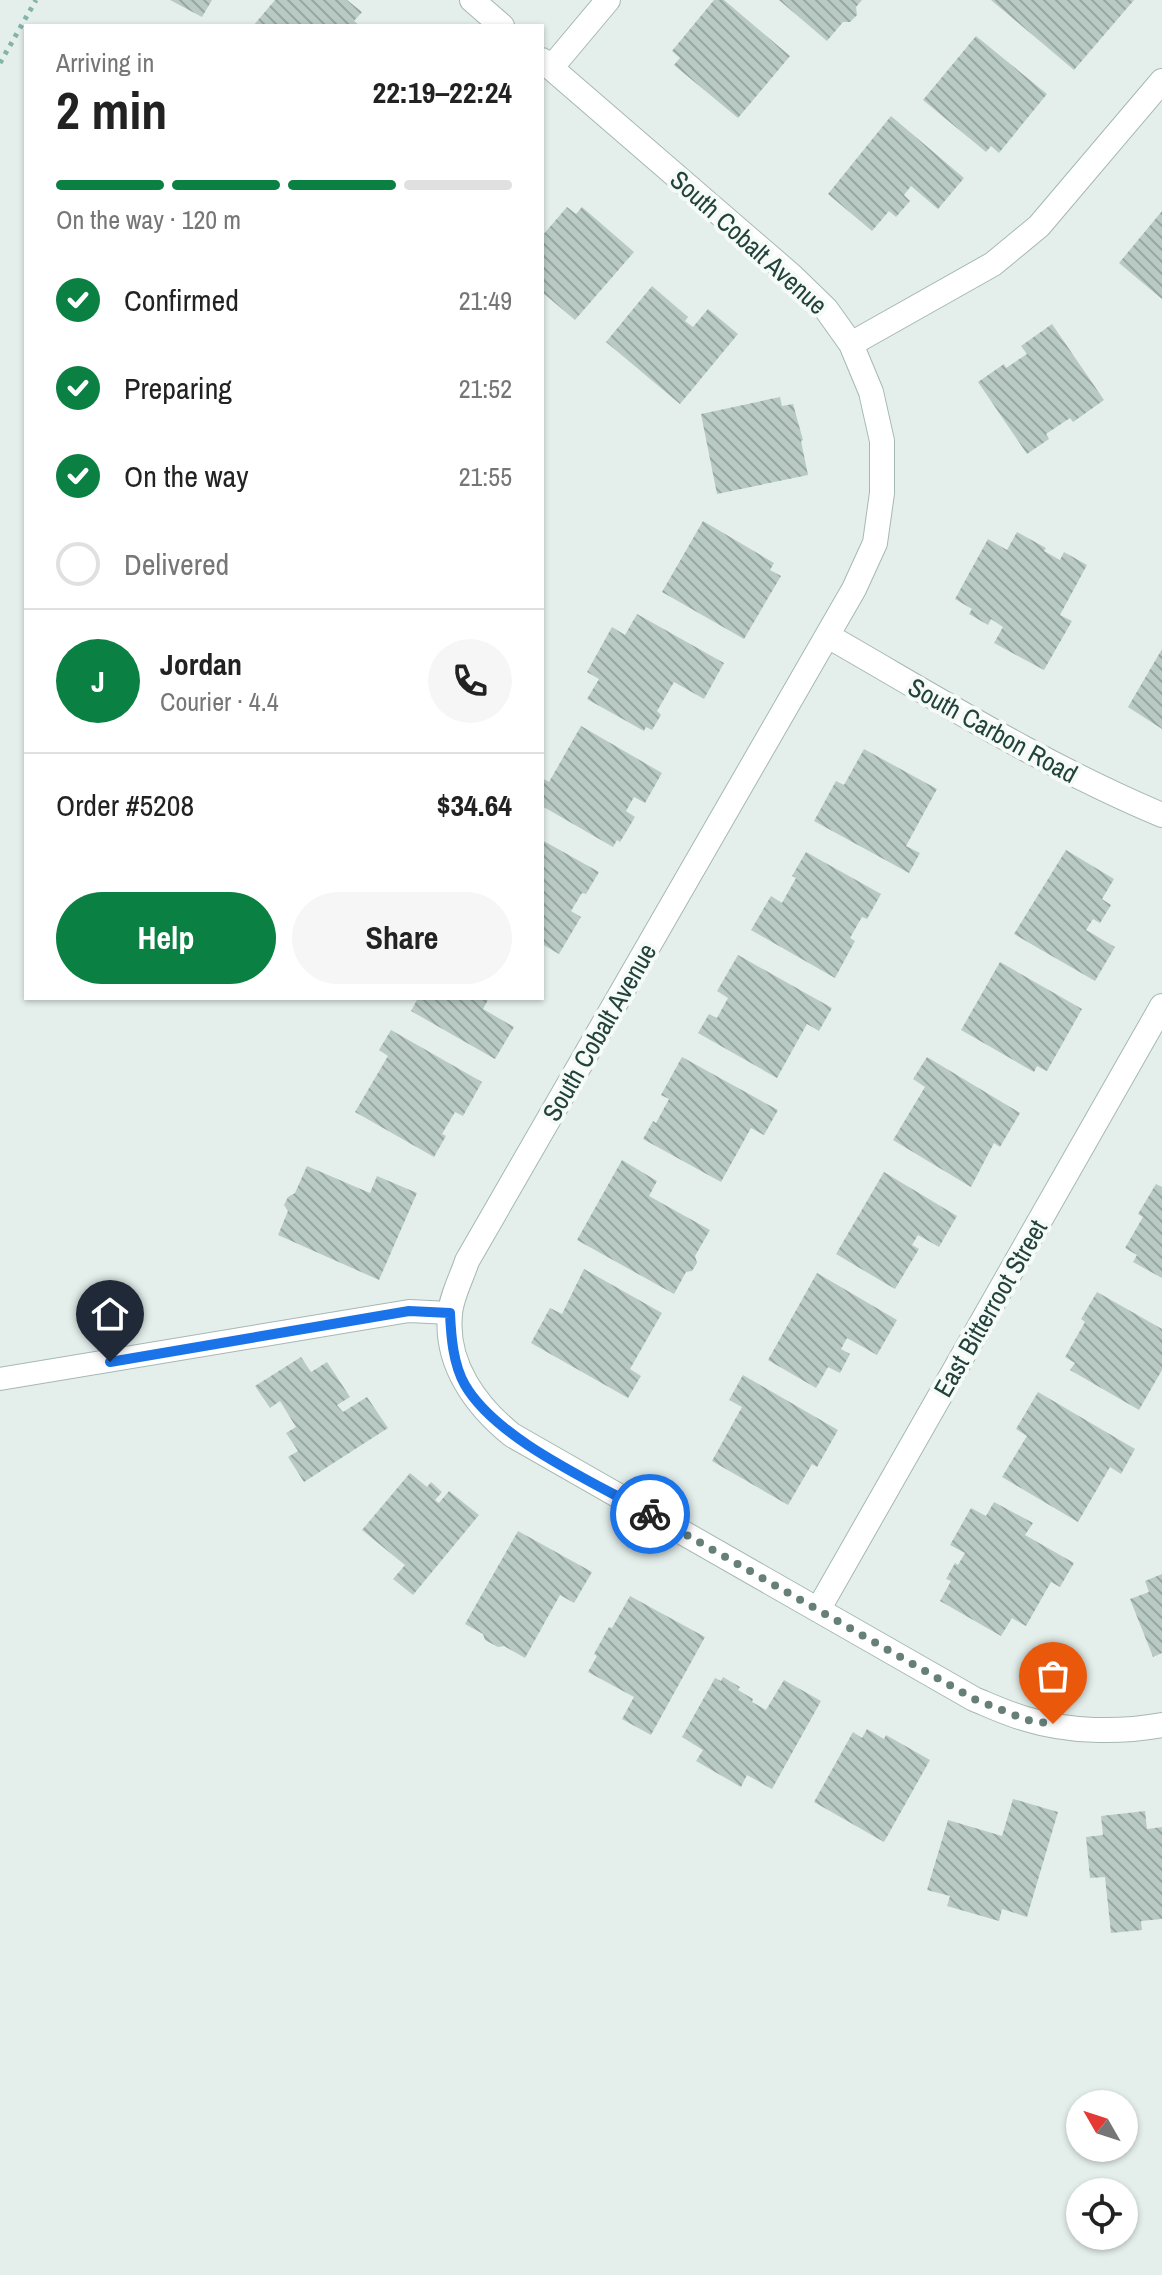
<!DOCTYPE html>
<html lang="en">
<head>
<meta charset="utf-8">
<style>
  :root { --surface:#fff; --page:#f6f6f6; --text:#222; --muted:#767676; --line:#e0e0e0; --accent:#0b8043 }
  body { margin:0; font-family:"Archivo Narrow",sans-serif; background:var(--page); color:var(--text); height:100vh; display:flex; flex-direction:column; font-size:30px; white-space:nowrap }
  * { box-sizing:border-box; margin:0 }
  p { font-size:26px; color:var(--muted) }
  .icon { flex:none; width:44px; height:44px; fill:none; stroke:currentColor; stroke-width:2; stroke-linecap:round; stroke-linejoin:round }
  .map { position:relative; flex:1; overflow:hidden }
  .sheet { position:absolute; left:24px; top:24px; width:520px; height:976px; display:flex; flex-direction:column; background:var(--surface); border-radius:0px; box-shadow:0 2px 6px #0004 }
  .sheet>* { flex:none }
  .needle { width:52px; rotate:309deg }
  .fabs { position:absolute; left:1066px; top:2090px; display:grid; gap:16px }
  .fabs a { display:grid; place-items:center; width:72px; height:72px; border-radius:50%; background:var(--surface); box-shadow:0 2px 6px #0004; font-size:40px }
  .pin { position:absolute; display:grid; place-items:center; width:68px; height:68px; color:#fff; margin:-82px -34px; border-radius:50% 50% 50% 0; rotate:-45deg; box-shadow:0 0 8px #0007 }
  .pin .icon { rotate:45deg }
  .courier { position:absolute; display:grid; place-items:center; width:80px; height:80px; margin:-40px; border:6px solid #1a73e8; border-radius:50%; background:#fff; color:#222; box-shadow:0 2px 10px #0007 }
  .head em { font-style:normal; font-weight:800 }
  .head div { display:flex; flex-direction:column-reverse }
  .head { display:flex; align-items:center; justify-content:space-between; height:136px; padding:0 32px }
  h1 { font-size:52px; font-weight:800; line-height:60px }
  .bar { display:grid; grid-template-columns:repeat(4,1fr); gap:12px 8px; align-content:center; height:96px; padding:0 32px }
  .bar i { height:10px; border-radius:6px; background:var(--line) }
  .bar .selected { background:var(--accent) }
  .bar p { grid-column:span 4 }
  .line { display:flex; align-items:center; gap:20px; padding:0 32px; border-top:2px solid var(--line) }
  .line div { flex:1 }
  .round { display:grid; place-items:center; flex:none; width:84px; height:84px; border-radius:42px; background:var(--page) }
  ol { padding:0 32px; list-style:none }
  li { display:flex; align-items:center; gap:24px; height:88px }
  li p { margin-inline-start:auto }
  li .icon { padding:8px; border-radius:50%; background:var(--accent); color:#fff; stroke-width:4 }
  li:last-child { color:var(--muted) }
  li i { width:44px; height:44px; border:4px solid var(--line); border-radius:50% }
  .primary-button { display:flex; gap:16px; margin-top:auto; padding:16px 32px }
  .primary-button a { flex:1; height:92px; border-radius:48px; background:var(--accent); color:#fff; font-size:32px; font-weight:800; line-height:92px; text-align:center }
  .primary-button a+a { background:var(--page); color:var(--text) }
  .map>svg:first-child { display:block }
  .building { fill:url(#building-back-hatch) }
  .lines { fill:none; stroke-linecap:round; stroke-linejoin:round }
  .service-casing { stroke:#a6b8b3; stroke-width:24 }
  .minor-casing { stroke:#a6b8b3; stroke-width:26 }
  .path { stroke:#83b4a8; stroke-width:5; stroke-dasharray:4 6; stroke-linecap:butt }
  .service { stroke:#fff; stroke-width:22 }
  .minor { stroke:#fff; stroke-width:24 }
  .done { stroke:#667f79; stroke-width:8; stroke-dasharray:0 14.4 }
  .route { stroke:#1a73e8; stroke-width:10 }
  .labels { text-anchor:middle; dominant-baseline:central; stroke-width:8; stroke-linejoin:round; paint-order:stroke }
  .street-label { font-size:26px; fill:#22423c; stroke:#f6fbf8 }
</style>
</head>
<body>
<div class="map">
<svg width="1162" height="2275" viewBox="0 0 1162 2275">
  <defs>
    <pattern id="building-back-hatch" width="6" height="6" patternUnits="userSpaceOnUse" patternTransform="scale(2)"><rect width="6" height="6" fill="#b9cac4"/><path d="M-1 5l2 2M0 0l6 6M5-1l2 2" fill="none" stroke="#96a6a0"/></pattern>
  </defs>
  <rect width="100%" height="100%" fill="#e4efeb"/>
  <path class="building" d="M170 0H212L202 17Z
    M275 0H347L362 12 354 21 360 26H253Z
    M714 0H724L790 56 738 118 674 65 680 58 672 51Z
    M779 0H862L856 7 857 15 850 22H843L827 41Z
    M991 0H1134L1074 70Z
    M976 36 1047 94 999 153 991 146 986 152 923 100Z
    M891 116 964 178 938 209 911 186 904 195 910 201 896 217 889 211 872 231 828 194Z
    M567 207 576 214 582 207 634 252 575 320 542 292V236Z
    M1162 211V299L1119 263Z
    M652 286 688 317 685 321 693 327 708 309 738 334 680 404 606 342Z
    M1052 324 1104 400 1073 422 1070 418 1046 434 1049 439 1027 454 978 382 1004 364 1006 368 1027 354 1021 346Z
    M780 397 782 406 793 404 803 440 801 441 808 475 717 494 701 414Z
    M703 521 774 563 770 570 781 576 744 639 662 592Z
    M1017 532 1046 548 1044 551 1060 560 1064 552 1087 565 1060 615 1072 621 1044 670 994 643 1003 627 991 619 988 625 969 614 972 609 955 599 988 539 1007 550Z
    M637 614 724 663 704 699 674 682 657 711 661 715 652 730 646 727 644 731 587 699 599 679 587 672 612 627 625 635Z
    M1162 649V729L1128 707Z
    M581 726 662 773 645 803 634 797 626 811 635 817 620 842 617 840 613 847 542 806V778L549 782Z
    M864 749 937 789 906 846 920 853 909 873 814 821 836 781 844 785Z
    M542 840 599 872 586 894 582 893 571 911 581 917 559 954 542 944Z
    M1066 850 1114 879 1102 899 1111 905 1100 923 1093 919 1086 930 1115 947 1095 981 1014 934Z
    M806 852 881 894 867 919 862 917 850 938 855 941 835 978 751 930 771 896 782 903 796 878 792 876Z
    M738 955 832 1008 819 1031 807 1024 777 1078 698 1033 709 1014 717 1018 728 998 717 991Z
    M1000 962 1082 1009 1047 1071 1037 1066 1034 1072 961 1030Z
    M418 998H489L483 1009 514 1027 495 1059 411 1011Z
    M391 1030 482 1082 463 1116 455 1112 442 1134 446 1136 434 1157 355 1112 388 1056 379 1050Z
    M682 1057 778 1110 764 1135 751 1128 721 1182 643 1139 653 1121 656 1123 669 1099 661 1095Z
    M927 1057 1020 1113 1000 1147 994 1143 971 1187 893 1140 925 1087 913 1079Z
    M622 1160 657 1181 649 1196 710 1230 695 1256 697 1263 692 1271 686 1272 674 1294 577 1240Z
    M307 1166 370 1193 377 1176 417 1193 379 1280 278 1235 288 1211 284 1205 288 1197 295 1193Z
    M884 1172 957 1216 939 1247 918 1235 912 1245 919 1249 895 1289 836 1254Z
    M1156 1184 1162 1187V1278L1133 1262 1137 1255 1125 1248 1143 1217 1138 1214Z
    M584 1269 662 1313 630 1369 641 1376 628 1398 531 1343 550 1308 562 1314Z
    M817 1273 897 1320 877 1355 847 1338 841 1349 850 1354 840 1373 828 1367 816 1388 768 1360Z
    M1097 1292 1162 1329V1370L1139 1410 1070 1370 1075 1363 1065 1357 1085 1322 1081 1319Z
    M301 1357 311 1372 327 1362 350 1397 337 1405 343 1412 367 1397 388 1428 304 1482 288 1457 298 1451 286 1433 296 1427 280 1401 270 1408 255 1386Z
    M743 1375 838 1430 817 1467 812 1464 788 1505 712 1461 742 1407 729 1400Z
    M1038 1392 1135 1449 1121 1474 1110 1467 1078 1522 1002 1477 1027 1436 1016 1429Z
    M410 1473 427 1487 431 1482 442 1492 435 1500 439 1503 449 1491 479 1515 413 1595 393 1579 405 1565 362 1530Z
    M994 1502 1033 1523 1025 1535 1074 1563 1060 1587 1051 1582 1026 1626 1012 1618 1001 1636 940 1601 951 1581 946 1579 955 1563 958 1565 965 1553 950 1545 971 1508 986 1516Z
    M518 1531 592 1572 574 1603 560 1595 525 1658 504 1646 498 1647 485 1640 483 1634 465 1624Z
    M1162 1574V1653L1153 1657 1130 1599 1149 1592 1145 1581Z
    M630 1596 705 1637 651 1735 622 1719 634 1697 588 1672 597 1656 594 1654 609 1627 612 1628Z
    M723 1677 740 1687 738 1690 753 1699 752 1702 766 1710 784 1680 821 1701 772 1789 747 1775 741 1787 696 1761 703 1750 682 1737 715 1678 721 1681Z
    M867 1729 884 1739 886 1735 930 1760 884 1842 814 1802 853 1732 862 1738Z
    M1013 1799 1058 1812 1027 1917 1002 1909 999 1921 947 1906 950 1896 927 1890 948 1820 1002 1836Z
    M1145 1811 1147 1829 1162 1827V1919L1141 1921 1142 1930 1111 1933 1105 1877 1090 1878 1086 1837 1103 1835 1101 1816Z"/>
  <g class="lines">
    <defs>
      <path id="service" d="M0 1379 409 1311 450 1313"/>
      <path id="minor" d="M472 0 502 26
        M542 60 792 276 826 309 851 344 871 392 882 441V493L875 543 854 589 467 1261C462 1277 451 1297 450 1314 445 1364 476 1406 512 1435L974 1699C991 1706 1008 1714 1026 1719 1069 1732 1118 1733 1162 1725
        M551 68 608 0
        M851 344 993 264 1039 226 1162 81
        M828 636C938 699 1045 766 1162 815
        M818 1610 1162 1006"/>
    </defs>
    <use href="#service" class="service-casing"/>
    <use href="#minor" class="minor-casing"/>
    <path class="path" d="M0 63 36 0"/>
    <use href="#service" class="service"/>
    <use href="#minor" class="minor"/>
  </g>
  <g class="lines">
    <path class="done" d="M650 1514 974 1699 1027 1720 1053 1724"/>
    <path class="route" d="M110 1362 409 1311 450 1313C451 1336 453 1364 465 1385 497 1440 594 1482 650 1514"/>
  </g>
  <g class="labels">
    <g class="street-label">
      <text transform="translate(749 242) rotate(42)">South Cobalt Avenue</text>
      <text transform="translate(993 730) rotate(29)">South Carbon Road</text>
      <text transform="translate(599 1032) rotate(-60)">South Cobalt Avenue</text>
      <text transform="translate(990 1308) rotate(-60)">East Bitterroot Street</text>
    </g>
  </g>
</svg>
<div class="fabs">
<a><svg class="needle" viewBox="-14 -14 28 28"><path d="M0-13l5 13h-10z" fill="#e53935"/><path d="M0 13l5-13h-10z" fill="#767676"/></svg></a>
<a><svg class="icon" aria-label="locate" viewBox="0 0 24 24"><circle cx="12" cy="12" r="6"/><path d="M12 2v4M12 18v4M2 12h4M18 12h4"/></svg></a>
</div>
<div class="pin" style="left:1053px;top:1724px;background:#ea580c"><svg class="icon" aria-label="bag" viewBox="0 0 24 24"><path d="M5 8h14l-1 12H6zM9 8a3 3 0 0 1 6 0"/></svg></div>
<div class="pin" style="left:110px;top:1362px;background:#1f2937"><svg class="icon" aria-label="home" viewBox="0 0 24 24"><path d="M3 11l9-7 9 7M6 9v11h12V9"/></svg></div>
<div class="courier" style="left:650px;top:1514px"><svg class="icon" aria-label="bike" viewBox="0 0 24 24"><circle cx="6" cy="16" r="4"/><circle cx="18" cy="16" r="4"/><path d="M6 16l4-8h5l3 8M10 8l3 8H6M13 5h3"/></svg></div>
<section class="sheet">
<div class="head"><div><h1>2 min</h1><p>Arriving in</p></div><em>22:19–22:24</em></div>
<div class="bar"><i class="selected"></i><i class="selected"></i><i class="selected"></i><i></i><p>On the way · 120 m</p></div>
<ol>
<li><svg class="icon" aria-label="check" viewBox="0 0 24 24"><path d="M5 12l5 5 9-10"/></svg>Confirmed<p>21:49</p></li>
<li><svg class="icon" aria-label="check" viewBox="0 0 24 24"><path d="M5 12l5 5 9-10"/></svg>Preparing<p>21:52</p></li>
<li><svg class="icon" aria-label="check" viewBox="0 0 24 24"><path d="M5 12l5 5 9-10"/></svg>On the way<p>21:55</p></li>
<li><i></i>Delivered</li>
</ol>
<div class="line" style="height:144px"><b class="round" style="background:var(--accent);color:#fff">J</b><div><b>Jordan</b><p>Courier · 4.4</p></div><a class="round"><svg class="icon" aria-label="phone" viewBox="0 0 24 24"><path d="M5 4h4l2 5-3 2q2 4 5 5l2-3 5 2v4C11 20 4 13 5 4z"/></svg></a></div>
<div class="line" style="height:104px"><div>Order #5208</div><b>$34.64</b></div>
<div class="primary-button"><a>Help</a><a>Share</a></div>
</section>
</div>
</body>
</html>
